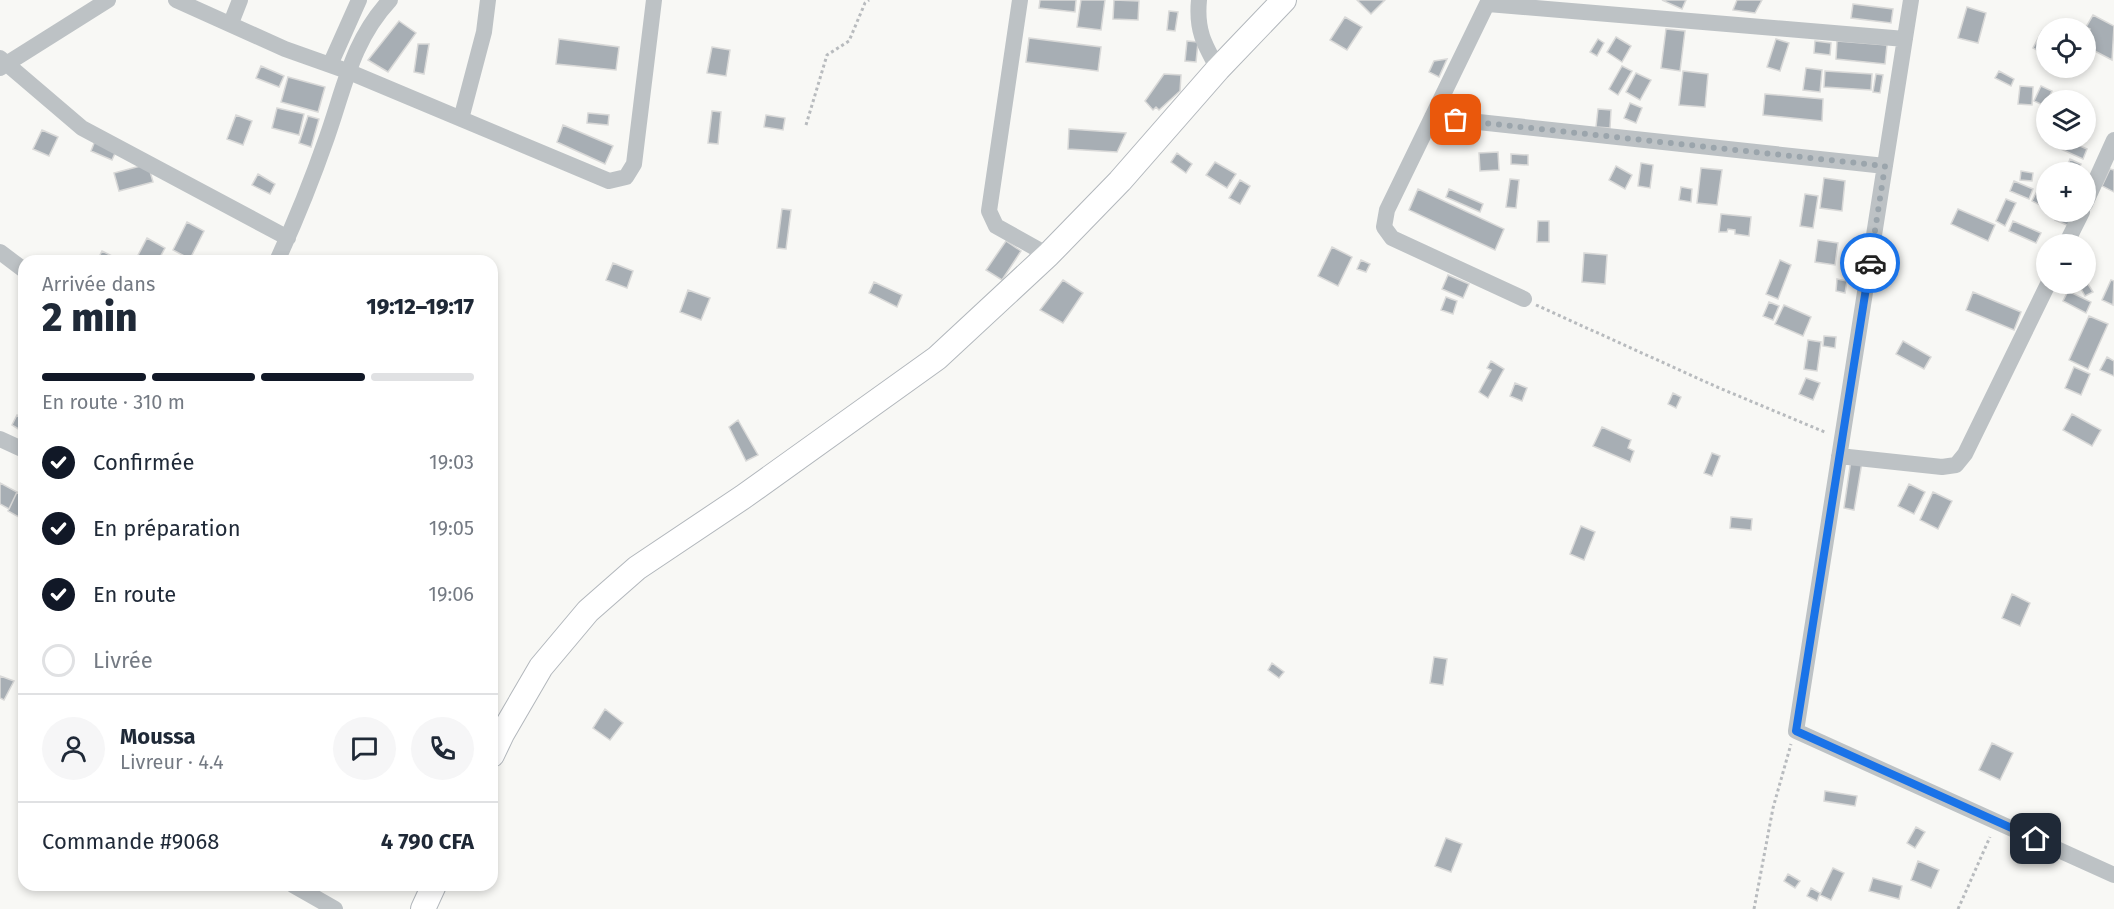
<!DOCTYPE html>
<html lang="fr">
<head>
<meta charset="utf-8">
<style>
  :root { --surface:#fff; --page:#f6f6f7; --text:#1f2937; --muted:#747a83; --line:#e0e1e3; --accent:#111827 }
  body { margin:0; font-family:"Fira Sans",sans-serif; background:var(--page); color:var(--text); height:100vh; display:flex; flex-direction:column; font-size:22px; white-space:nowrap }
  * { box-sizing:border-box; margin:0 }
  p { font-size:20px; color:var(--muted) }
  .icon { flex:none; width:33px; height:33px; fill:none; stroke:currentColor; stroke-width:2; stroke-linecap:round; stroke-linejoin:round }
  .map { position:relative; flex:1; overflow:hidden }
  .details { position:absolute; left:18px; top:255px; width:480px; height:636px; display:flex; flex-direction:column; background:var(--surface); border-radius:18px; box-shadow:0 3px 9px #0003 }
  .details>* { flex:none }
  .buttons { position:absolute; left:2036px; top:18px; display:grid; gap:12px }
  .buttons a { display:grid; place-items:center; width:60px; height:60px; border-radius:50%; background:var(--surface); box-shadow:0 3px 9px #0003; font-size:30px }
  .pin { position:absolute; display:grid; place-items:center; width:51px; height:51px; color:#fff; margin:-26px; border-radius:12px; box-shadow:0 3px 9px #0006 }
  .courier { position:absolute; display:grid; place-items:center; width:60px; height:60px; margin:-30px; border:4px solid #1a73e8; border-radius:50%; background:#fff; color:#222; box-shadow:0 2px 8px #0007 }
  .summary em { font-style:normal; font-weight:800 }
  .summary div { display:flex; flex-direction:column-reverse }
  .summary { display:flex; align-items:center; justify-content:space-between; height:102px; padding:0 24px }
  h1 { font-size:39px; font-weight:800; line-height:45px }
  .bar { display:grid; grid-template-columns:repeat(4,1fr); gap:9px 6px; align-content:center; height:72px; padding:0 24px }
  .bar i { height:8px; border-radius:4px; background:var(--line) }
  .bar .selected { background:var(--accent) }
  .bar p { grid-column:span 4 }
  .line { display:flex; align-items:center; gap:15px; padding:0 24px; border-top:2px solid var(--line) }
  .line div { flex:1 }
  .round { display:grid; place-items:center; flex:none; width:63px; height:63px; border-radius:32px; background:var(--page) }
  ol { padding:0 24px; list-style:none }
  li { display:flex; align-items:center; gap:18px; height:66px }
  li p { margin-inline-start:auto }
  li .icon { padding:6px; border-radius:50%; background:var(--accent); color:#fff; stroke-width:4 }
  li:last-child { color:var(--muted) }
  li i { width:33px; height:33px; border:3px solid var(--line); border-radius:50% }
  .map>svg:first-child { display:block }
  .building { fill:#a7aeb4; stroke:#d9d9d8; stroke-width:1.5 }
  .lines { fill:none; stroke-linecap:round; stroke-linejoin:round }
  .secondary-casing { stroke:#b2b7bc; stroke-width:26 }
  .path { stroke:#b8bbbe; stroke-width:3; stroke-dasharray:3 3; stroke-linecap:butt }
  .street { stroke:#bdc2c5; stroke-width:16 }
  .secondary { stroke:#fff; stroke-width:24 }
  .done { stroke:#9ba5ac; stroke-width:6; stroke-dasharray:0 10.8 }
  .route { stroke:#1a73e8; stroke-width:8 }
</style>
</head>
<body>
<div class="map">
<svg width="2114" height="909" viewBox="0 0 2114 909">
  <rect width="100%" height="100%" fill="#f8f8f5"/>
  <path class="building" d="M1040 0H1076L1075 12 1039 8Z
    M1081 0H1105L1101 30 1077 27Z
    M1114 0 1139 1 1138 20 1113 19Z
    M1357 0H1385L1371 14Z
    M1662 0H1686L1682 9Z
    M1737 0H1762L1755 13 1733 10Z
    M1853 4 1893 9 1891 23 1851 18Z
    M1967 7 1986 13 1978 43 1958 38Z
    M1169 11 1178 12 1175 31 1167 30Z
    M2093 15 2114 26 2112 60 2085 46V39L2090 29 2086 27Z
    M1345 17 1362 27 1347 50 1330 40Z
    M399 21 416 33 388 72 368 60Z
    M1666 29 1685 31 1680 71 1661 68Z
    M2042 31 2046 33V55L2033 48Z
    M1616 37 1631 46 1622 62 1607 52Z
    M1029 38 1101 47 1098 71 1026 62Z
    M559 39 619 47 616 70 556 64Z
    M1598 39 1604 43 1597 56 1590 52Z
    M1776 39 1789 43 1780 71 1767 67Z
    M1187 41 1198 42 1196 62 1185 61Z
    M1815 41 1831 43 1830 55 1814 53Z
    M1837 41 1887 45 1885 64 1836 59Z
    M418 44H429L424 74 414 72Z
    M712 47 730 50 726 76 707 73Z
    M1447 59 1439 77 1429 72 1434 61Z
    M261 66 284 76 279 87 256 78Z
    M1622 66 1632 71 1618 95 1609 89Z
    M1806 68 1822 70 1820 92 1803 90Z
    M1683 71 1708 74 1705 107 1679 105Z
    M1825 71 1872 74 1871 90 1824 87Z
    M1999 71 2014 79 2011 86 1995 78Z
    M1636 73 1651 80 1640 100 1626 92Z
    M1164 74 1181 75 1180 91 1159 110 1156 107 1153 110 1145 101Z
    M1876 74 1883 75 1880 93 1873 92Z
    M288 77 325 87 318 112 281 102Z
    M2020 86 2033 87 2032 105 2018 104Z
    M2041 86 2052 91 2045 106 2034 101Z
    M1765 94 1823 99 1822 121 1763 115Z
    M1630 103 1642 108 1636 123 1624 118Z
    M277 108 304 114 299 135 272 128Z
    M1598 109 1611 110 1610 128 1596 127Z
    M712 111 721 112 718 144 708 143Z
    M588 113 609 115 608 125 587 123Z
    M236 115 252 121 243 145 227 139Z
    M766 115 785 118 783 130 764 127Z
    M308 116 319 119 311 147 299 143Z
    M563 125 613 146 605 164 557 142Z
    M1069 129 1126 133 1117 152 1068 149Z
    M42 130 58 137 49 156 33 149Z
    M98 133 120 142 112 160 91 151Z
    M2054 140H2066L2087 149 2083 159 2052 145Z
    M1498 152 1499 170 1480 171 1479 153Z
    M1177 153 1192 164 1186 173 1171 162Z
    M1511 154 1528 155V165L1511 164Z
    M2070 159 2081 164 2077 172 2067 167Z
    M1215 162 1236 174 1227 188 1206 175Z
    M1641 163 1653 165 1650 188 1638 186Z
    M148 164 153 182 119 191 114 173Z
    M1616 166 1632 175 1625 189 1609 180Z
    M1701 168 1722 170 1717 205 1697 203Z
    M2110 169 2114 170V192L2102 186Z
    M2021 171 2033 173 2032 181 2020 180Z
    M258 174 275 184 270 194 252 185Z
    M1824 178 1845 181 1842 211 1820 208Z
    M1510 179 1519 180 1516 208 1506 207Z
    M1240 180 1250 186 1240 204 1229 198Z
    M2014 181 2033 189 2029 199 2010 191Z
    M1681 187 1692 189 1691 202 1679 200Z
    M1418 189 1504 229 1495 250 1409 210Z
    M1449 189 1483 204 1480 212 1446 197Z
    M2037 191 2046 195V208L2032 201Z
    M1805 194 1818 196 1813 228 1800 226Z
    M2006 199 2016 203 2005 226 1996 221Z
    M782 209 791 210 786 249 777 248Z
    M1958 209 1995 225 1988 241 1951 224Z
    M2059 212H2075L2069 226 2055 220Z
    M1721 214 1751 217 1749 236 1735 234V230L1728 229 1727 232H1719Z
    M1538 221H1549V242H1537Z
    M2013 221 2041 233 2036 243 2009 231Z
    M187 222 204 231 190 259 173 250Z
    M147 238 165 248 158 261H135Z
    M1818 240 1838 243 1835 265 1815 262Z
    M1006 241 1021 251 1002 280 986 270Z
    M1332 247 1352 257 1338 286 1318 276Z
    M102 251 118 259 117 261H97Z
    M1584 253 1607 255 1605 284 1582 282Z
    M1361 260 1370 264 1366 272 1357 269Z
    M1780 260 1791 265 1778 299 1766 294Z
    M613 263 633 271 627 288 606 280Z
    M1448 275 1469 284 1463 298 1442 289Z
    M1837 279 1847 281 1845 293 1836 291Z
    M1063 280 1083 293 1063 323 1040 310Z
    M2111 280 2114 281 2113 305 2102 300Z
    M2086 281 2093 292 2085 296 2079 285 2085 284Z
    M874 282 902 295 897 307 869 293Z
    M688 290 710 298 701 320 680 312Z
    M2068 291 2091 302 2086 313 2063 301Z
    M1973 292 2021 312 2014 330 1966 310Z
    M1446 297 1457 301 1453 314 1441 310Z
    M1769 302 1779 306 1773 320 1763 316Z
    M1784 305 1811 317 1803 336 1775 324Z
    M2089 316 2108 324 2088 369 2069 360Z
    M1824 336 1836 337 1835 348 1823 346Z
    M1808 340 1821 342 1817 371 1804 369Z
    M1903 341 1931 357 1924 369 1896 354Z
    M2107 357 2114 361V376L2100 370Z
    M1491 361 1504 369 1488 398 1479 392 1491 370 1487 368Z
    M2074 367 2090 374 2081 395 2065 388Z
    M1806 378 1820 383 1813 400 1799 394Z
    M1515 383 1527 388 1522 401 1510 396Z
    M1673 393 1681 397 1676 408 1668 404Z
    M2072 414 2101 430 2092 446 2063 430Z
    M17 415 24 418 20 430 12 425Z
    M738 420 758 455 746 461 729 427Z
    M1602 427 1631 440 1628 448 1634 451 1630 462 1593 446Z
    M1712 453 1720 456 1712 476 1704 473Z
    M1851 460 1862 462 1854 510 1844 508Z
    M0 483 17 492 9 509 0 504Z
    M1909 484 1925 492 1914 514 1898 506Z
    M17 492 24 496V520L8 511Z
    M1933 492 1952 501 1938 529 1920 520Z
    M1731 517 1752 519 1751 530 1730 528Z
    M1581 526 1595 532 1584 560 1570 554Z
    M2012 594 2030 603 2020 626 2002 618Z
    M1434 657 1447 659 1443 685 1430 683Z
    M1272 663 1284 672 1279 678 1268 670Z
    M0 676 14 681 4 700 0 698Z
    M605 709 623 723 610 740 593 728Z
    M1992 743 2013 753 2000 780 1979 770Z
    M1825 791 1857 796 1855 806 1824 801Z
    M1916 827 1925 832 1915 848 1907 843Z
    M1446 838 1462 844 1451 872 1435 866Z
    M1918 861 1939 870 1931 888 1911 880Z
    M1833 868 1844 873 1831 900 1820 895Z
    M1788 874 1800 881 1795 888 1784 881Z
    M1873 878 1902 886 1899 899 1869 891Z
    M1811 888 1820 893 1817 901 1807 896Z"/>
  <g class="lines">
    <defs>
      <path id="secondary" d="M492 755 502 734 541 667 588 611 637 568 743 497 937 358 1048 255 1120 181 1218 69 1284 0
        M423 909 434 885"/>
    </defs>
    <use href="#secondary" class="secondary-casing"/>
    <path class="path" d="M806 125 827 55 849 41 865 3 869 0
      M1536 305 1717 387 1827 433
      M1754 909 1773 808 1791 744
      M1958 909 1990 837"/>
    <path class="street" d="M176 0 285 49 347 71 609 181 626 177 634 164 654 0
      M1020 0 989 211 996 226 1048 255
      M1199 0C1196 30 1204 44 1218 69
      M1489 0 1387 210 1384 227 1392 238 1524 299
      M1911 0 1796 731 2114 875
      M1488 4 1905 39
      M231 23 240 0
      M0 58 82 128 288 238
      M330 65 359 0
      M0 68 108 0
      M1432 117 1885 166
      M461 119 484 32 488 0
      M2085 204 2114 140
      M2066 244 2082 212
      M0 252 24 270
      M277 261C296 220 312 180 327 137 345 86 352 41 390 0
      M0 439 24 450
      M1839 456 1942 467 1956 465 1965 454 2048 284
      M293 885 335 909"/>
    <use href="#secondary" class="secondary"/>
  </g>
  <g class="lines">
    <path class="done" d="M1456 120 1885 166 1870 263"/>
    <path class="route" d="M1870 263 1796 731 2036 839"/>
  </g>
</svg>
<div class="buttons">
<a><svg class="icon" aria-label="locate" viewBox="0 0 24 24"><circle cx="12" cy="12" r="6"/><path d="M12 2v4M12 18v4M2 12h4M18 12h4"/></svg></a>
<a><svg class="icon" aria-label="layers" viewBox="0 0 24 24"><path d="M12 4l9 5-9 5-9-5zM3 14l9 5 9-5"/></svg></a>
<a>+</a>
<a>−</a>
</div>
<div class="pin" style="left:1456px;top:120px;background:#ea580c"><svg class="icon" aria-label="bag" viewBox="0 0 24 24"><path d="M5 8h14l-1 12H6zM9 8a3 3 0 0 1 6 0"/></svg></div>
<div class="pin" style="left:2036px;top:839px;background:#1f2937"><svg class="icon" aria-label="home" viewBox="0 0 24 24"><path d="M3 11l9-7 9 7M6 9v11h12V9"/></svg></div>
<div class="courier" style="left:1870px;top:263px"><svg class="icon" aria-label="car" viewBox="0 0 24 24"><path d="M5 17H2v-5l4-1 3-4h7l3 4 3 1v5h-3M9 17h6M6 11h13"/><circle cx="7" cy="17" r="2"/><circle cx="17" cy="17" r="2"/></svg></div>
<section class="details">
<div class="summary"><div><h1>2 min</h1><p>Arrivée dans</p></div><em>19:12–19:17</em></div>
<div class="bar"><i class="selected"></i><i class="selected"></i><i class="selected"></i><i></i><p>En route · 310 m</p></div>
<ol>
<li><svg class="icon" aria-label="check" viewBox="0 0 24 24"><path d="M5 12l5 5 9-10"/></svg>Confirmée<p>19:03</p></li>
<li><svg class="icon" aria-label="check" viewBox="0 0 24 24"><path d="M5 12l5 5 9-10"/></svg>En préparation<p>19:05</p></li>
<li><svg class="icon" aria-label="check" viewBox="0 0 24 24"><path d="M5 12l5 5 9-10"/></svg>En route<p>19:06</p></li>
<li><i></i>Livrée</li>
</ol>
<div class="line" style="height:108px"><a class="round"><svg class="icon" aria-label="person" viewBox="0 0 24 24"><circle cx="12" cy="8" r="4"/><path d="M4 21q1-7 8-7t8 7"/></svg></a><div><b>Moussa</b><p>Livreur · 4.4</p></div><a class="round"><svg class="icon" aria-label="chat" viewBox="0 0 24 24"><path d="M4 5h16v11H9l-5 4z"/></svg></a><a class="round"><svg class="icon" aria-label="phone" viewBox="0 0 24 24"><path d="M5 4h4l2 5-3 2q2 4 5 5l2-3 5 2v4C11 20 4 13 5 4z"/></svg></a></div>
<div class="line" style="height:78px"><div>Commande #9068</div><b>4 790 CFA</b></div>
</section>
</div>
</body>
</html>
